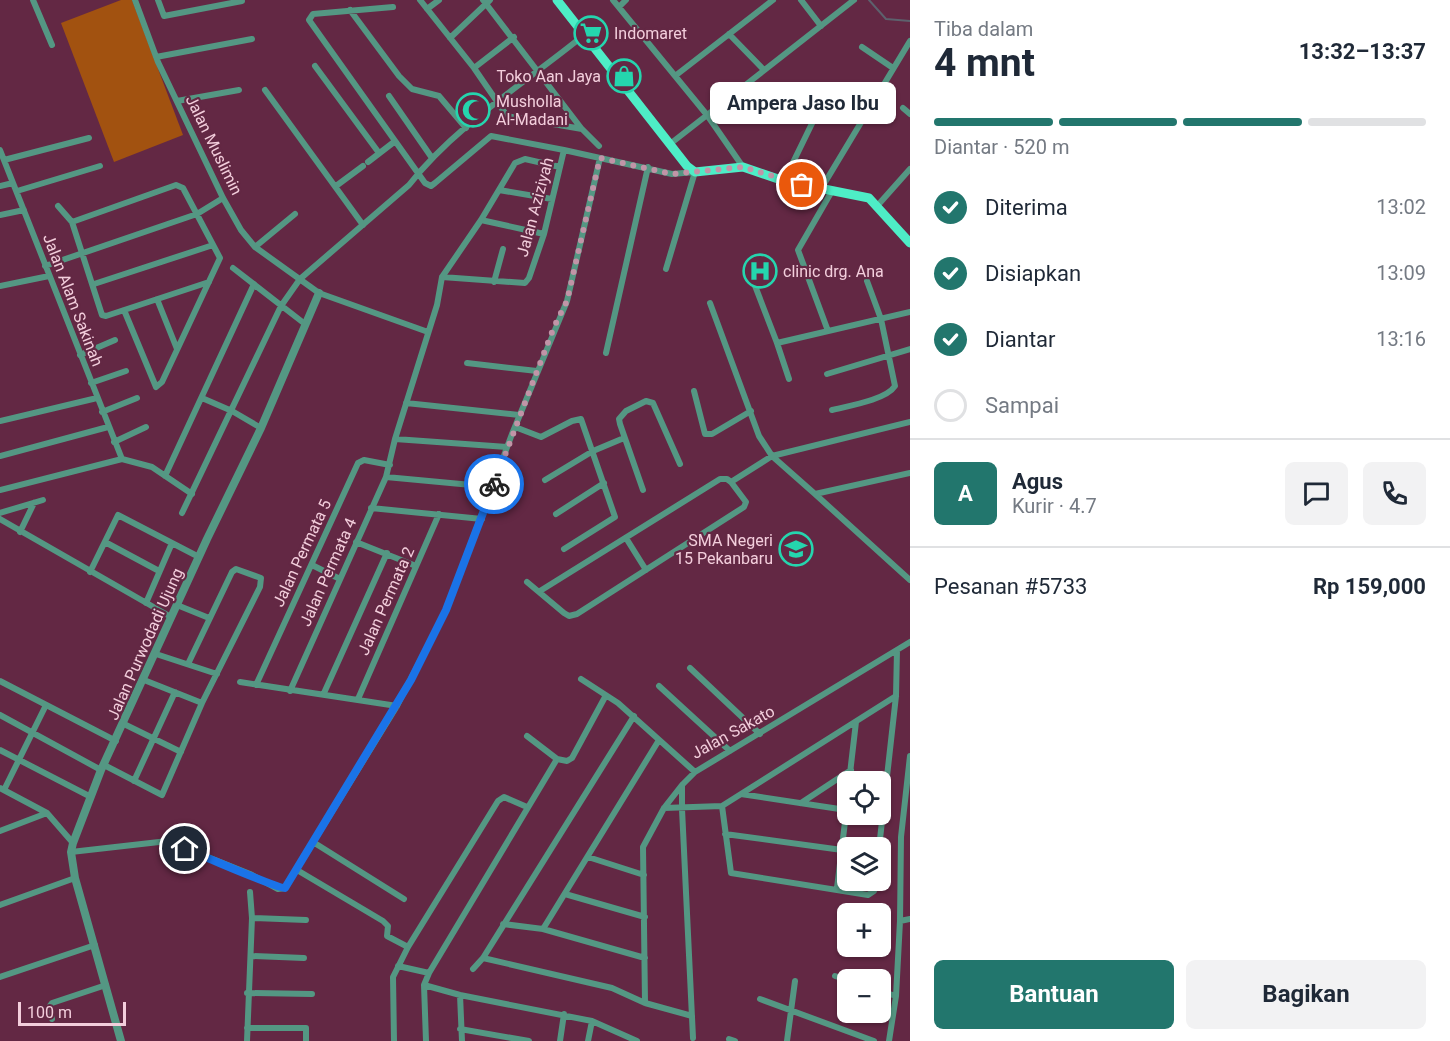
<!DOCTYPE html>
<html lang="id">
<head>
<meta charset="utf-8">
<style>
  :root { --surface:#fff; --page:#f2f2f3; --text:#1f2937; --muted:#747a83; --line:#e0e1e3; --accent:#22766d }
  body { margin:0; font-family:Roboto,sans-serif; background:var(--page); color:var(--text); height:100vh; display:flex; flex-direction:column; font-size:22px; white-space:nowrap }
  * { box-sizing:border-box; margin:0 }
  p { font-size:20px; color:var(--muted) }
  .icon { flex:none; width:33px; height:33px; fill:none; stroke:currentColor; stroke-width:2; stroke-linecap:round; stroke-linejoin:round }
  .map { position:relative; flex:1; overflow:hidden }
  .drawer { display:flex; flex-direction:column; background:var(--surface); width:540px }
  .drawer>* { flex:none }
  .tools { position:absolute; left:837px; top:771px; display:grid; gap:12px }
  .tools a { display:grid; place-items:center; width:54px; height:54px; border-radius:9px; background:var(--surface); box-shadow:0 2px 4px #0004; font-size:30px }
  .scale { position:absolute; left:18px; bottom:15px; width:108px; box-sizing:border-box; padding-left:6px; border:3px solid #f3cedc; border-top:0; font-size:16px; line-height:21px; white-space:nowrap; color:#f3cedc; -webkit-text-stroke:4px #632844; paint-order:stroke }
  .pin { position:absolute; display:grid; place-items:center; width:51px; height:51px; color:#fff; margin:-26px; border:3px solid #fff; border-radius:50%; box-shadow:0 2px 6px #0007 }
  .courier { position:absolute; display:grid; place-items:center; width:60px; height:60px; margin:-30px; border:4px solid #1a73e8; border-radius:50%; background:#fff; color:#222; box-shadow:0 2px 8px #0007 }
  .bubble { position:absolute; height:42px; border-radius:9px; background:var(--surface); box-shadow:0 2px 4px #0004; font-size:20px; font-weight:700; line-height:42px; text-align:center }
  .headline em { font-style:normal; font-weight:700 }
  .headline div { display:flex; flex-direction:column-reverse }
  .headline { display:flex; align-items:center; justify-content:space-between; height:102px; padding:0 24px }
  h1 { font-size:39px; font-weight:700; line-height:45px }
  .bar { display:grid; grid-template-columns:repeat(4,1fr); gap:9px 6px; align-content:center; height:72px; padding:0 24px }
  .bar i { height:8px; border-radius:4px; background:var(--line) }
  .bar .on { background:var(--accent) }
  .bar p { grid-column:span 4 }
  .line { display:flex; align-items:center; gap:15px; padding:0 24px; border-top:2px solid var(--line) }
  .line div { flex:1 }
  .round { display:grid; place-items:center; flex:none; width:63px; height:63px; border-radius:9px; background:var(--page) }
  ol { padding:0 24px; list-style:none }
  li { display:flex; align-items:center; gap:18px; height:66px }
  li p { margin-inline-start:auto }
  li .icon { padding:6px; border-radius:50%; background:var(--accent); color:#fff; stroke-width:4 }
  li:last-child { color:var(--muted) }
  li i { width:33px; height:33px; border:3px solid var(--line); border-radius:50% }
  .action { display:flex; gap:12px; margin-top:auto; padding:12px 24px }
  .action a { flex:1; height:69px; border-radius:9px; background:var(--accent); color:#fff; font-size:24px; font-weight:700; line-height:69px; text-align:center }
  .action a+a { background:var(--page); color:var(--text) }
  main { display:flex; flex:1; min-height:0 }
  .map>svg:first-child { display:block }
  .green { fill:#a25210 }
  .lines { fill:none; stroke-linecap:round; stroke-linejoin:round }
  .stream { stroke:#5d616d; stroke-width:2 }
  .minor { stroke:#549783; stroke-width:6 }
  .tertiary { stroke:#549783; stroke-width:8 }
  .primary { stroke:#4eedc6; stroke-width:9 }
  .done { stroke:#c194a7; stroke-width:6; stroke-dasharray:0 10.8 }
  .route { stroke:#1a73e8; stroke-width:8 }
  .labels { text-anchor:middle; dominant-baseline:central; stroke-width:4.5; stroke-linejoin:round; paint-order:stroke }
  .poi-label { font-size:16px; fill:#f3cedc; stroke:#632844; text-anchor:start }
  .street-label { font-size:16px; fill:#f3cedc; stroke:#632844 }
</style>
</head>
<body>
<main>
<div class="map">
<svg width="910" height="1041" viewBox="0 0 910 1041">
  <rect width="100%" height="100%" fill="#632844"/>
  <path class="green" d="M121 0H132L183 135 114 162 61 23Z"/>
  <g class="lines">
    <path class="stream" d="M869 0 886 19 910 21"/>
    <path class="minor" d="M33 0 52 45
      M135 0 158 62 223 198 241 230 255 247 319 293 428 332
      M158 0 164 16 242 1
      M420 0 474 68 507 116 582 129 599 146
      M483 0 581 128
      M613 0 707 115 743 167
      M801 0 821 26
      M393 7 313 14 309 20 425 183 431 186 435 183 491 136 564 150
      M619 7 626 0
      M427 9 439 0
      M350 10 399 76 412 89 439 96 466 128
      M729 34 764 70
      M450 38 490 0
      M862 47 893 68
      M156 57 252 39
      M315 66 379 153
      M474 68 514 37
      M675 76 773 0
      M265 90 363 225
      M389 96 432 158
      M177 101 239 90
      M903 108 910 114
      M670 144 854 0
      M0 150 122 459
      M4 160 89 138
      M368 162 394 142
      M784 181 820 107
      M0 186 13 183
      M336 186 363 166
      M821 189 910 41
      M499 190 552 199
      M17 191 100 166
      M878 205 910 169
      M58 206 72 222 102 315 106 316 209 282
      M0 215 24 210
      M481 220 544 234
      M72 222 176 185 183 188 220 258 162 382 156 387 124 310
      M255 247 295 214
      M747 265 777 343 910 312
      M45 266 197 214 223 198
      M233 268 305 324
      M442 277 525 283 529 278 544 234 564 150 672 174 695 172 666 269
      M494 282 503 249
      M94 284 213 245
      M0 286 49 276
      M157 299 177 349
      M710 303 759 436 772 456 815 494 910 473
      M828 331 798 250 832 191
      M777 343 789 379
      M606 353 648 167
      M80 355 115 340
      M467 363 537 371
      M827 374 910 349
      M91 383 126 371
      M694 391 705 434H712L751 411
      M202 398 232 411 261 428
      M406 403 519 415
      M832 410C848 406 886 400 895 386L881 319 867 281
      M102 412 137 398
      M0 421 97 398
      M515 427 541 437 572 421 581 419 615 517 564 549
      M395 439 507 447
      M114 442 146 427
      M0 456 108 427
      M165 476 254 284
      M386 477 493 487
      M545 480 593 451 624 438
      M0 490 122 459 152 467 192 494
      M643 490 620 424 619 419 626 411 646 401 653 403 680 464
      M815 494 910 580
      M371 508 482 519
      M0 513 43 500
      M182 513 281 306 300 279 409 185C455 126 525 83 584 35
      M556 514 604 483
      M0 519 171 617
      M20 532 34 503
      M626 538 646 570
      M105 542 159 571
      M356 542 416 566
      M312 565 340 579
      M90 572 118 515 199 557
      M527 582 564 613 569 616 577 614 744 507 746 502 731 482
      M540 591 720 479H727L731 482 772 456 910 422
      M146 603 172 543
      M177 605 209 618
      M156 654 217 674
      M690 668 760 734
      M581 679 618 703 695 772 910 642
      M144 680 202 703
      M0 681 116 741
      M240 682 397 706
      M256 685 358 463 364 460 390 465
      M659 686 730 751
      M290 691 386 477 395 439 437 305 442 277 481 220 515 163 525 159 560 167
      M324 693 387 553
      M358 699 439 514
      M0 715 101 770
      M124 724 181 752
      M527 736 557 759
      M0 750 91 797
      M104 765 162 795 202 703 260 587 261 578 236 569 232 572 188 664
      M134 781 175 692
      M849 782 856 722
      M0 788 47 813 73 843
      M4 790 46 705
      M741 794 846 810
      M801 803 851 770
      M722 806 731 873 868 895 874 891 875 880
      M664 808 722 806 896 696
      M0 831 47 813
      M725 834 842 850
      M313 842 404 899
      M879 848 896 696 897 650
      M71 852 168 841 250 874 278 889 285 888 397 706 446 610 512 434 567 301 600 158
      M588 857 644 875
      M297 870 383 921 388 926 387 936 408 947
      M837 888 848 797
      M250 892 252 918
      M565 894 645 917
      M0 905 75 878
      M900 921 901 837 910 756
      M503 924 543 929 645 958
      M543 929 659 740
      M251 956 304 958
      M483 958 612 988 645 1003 692 1016
      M398 966 429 973
      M473 969 483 958 634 716
      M835 976 848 980
      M0 977 95 945
      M424 985 460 995 592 1021
      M880 991 896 996
      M247 993 312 994
      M460 995 462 1041
      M760 999 874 1041
      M645 1003 643 847 664 808 682 785
      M52 1019 49 1007 52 1003 106 985
      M247 1028H306V1041
      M460 1029 529 1041
      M693 1038 682 809V785L695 772
      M729 1039 735 1041
      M247 1041 252 918 306 920
      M394 1041 393 977 408 947 498 801 504 797 527 807
      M426 1041 424 985 429 973 557 759 567 761 572 758 605 697
      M560 1041 564 1014
      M588 1041 592 1021 637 1041
      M787 1041 795 981
      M889 1041 896 996 900 921 910 919"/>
    <path class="tertiary" d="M121 1041 75 878 71 852 73 843 101 770 207 539 261 428 319 293"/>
    <path class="primary" d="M557 0 687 166 695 172 743 167 784 181 869 198 910 243"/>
  </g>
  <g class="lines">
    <path class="done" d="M494 484 554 327 567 301 600 158 672 174 743 167 802 185"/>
    <path class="route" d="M185 849C200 854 278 889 285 888L411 680 446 610 494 484"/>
  </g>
  <defs>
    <symbol id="supermarket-ring" viewBox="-11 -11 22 22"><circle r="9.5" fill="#632844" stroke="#25d5ae" stroke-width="1.5"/><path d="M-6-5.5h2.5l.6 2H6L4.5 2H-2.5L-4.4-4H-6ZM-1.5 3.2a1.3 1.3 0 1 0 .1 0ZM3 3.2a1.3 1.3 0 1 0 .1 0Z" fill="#25d5ae"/></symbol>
    <symbol id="shop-ring" viewBox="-11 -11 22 22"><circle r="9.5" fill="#632844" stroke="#25d5ae" stroke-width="1.5"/><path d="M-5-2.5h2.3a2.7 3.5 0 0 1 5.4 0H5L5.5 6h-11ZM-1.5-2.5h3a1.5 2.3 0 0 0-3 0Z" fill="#25d5ae"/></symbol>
    <symbol id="mosque-ring" viewBox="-11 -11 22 22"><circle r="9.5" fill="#632844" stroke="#25d5ae" stroke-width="1.5"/><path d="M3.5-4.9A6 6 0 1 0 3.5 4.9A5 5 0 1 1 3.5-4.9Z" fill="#25d5ae"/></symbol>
    <symbol id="hospital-ring" viewBox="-11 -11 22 22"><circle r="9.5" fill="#632844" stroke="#25d5ae" stroke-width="1.5"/><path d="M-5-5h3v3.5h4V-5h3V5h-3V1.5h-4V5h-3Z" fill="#25d5ae"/></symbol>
    <symbol id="school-ring" viewBox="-11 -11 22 22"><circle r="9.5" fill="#632844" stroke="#25d5ae" stroke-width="1.5"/><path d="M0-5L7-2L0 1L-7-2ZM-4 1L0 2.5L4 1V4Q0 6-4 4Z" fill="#25d5ae"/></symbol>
  </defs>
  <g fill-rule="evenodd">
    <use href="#supermarket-ring" x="572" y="14" width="38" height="38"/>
    <use href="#shop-ring" x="605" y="57" width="38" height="38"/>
    <use href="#mosque-ring" x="454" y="91" width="38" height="38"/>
    <use href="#hospital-ring" x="741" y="252" width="38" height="38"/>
    <use href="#school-ring" x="777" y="530" width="38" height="38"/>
  </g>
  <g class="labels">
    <g class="poi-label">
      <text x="614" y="33">Indomaret</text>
      <text x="601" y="76" text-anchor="end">Toko Aan Jaya</text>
      <text x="496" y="101">Musholla<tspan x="496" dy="18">Al-Madani</tspan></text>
      <text x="783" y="271">clinic drg. Ana</text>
      <text x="773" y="540" text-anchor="end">SMA Negeri<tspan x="773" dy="18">15 Pekanbaru</tspan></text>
    </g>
    <g class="street-label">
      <text transform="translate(214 145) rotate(64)">Jalan Muslimin</text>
      <text transform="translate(535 207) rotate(-75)">Jalan Aziziyah</text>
      <text transform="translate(73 300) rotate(69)">Jalan Alam Sakinah</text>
      <text transform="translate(302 553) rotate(-65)">Jalan Permata 5</text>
      <text transform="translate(328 572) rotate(-66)">Jalan Permata 4</text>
      <text transform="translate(386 601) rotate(-66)">Jalan Permata 2</text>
      <text transform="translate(145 644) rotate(-66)">Jalan Purwodadi Ujung</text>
      <text transform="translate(733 732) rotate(-29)">Jalan Sakato</text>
    </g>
  </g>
</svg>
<div class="tools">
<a><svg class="icon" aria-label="locate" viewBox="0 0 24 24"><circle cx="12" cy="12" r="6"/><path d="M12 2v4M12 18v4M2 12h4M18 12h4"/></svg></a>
<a><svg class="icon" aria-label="layers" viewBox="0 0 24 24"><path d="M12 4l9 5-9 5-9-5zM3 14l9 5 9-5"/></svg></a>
<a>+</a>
<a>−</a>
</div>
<div class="scale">100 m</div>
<div class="pin" style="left:802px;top:185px;background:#ea580c"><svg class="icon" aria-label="bag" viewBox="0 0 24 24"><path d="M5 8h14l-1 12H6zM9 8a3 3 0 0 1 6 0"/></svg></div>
<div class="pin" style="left:185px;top:849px;background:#1f2937"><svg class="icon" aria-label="home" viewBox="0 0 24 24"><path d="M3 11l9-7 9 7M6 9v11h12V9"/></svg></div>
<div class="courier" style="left:494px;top:484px"><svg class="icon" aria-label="bike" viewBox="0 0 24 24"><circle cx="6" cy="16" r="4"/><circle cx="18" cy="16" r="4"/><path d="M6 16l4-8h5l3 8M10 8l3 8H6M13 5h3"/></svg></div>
<div class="bubble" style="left:710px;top:82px;width:186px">Ampera Jaso Ibu</div>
</div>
<section class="drawer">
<div class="headline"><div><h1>4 mnt</h1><p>Tiba dalam</p></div><em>13:32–13:37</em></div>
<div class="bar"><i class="on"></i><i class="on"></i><i class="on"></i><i></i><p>Diantar · 520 m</p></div>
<ol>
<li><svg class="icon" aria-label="check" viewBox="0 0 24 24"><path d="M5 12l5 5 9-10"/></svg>Diterima<p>13:02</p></li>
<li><svg class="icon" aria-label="check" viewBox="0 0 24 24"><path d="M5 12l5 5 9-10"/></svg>Disiapkan<p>13:09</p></li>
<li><svg class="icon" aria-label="check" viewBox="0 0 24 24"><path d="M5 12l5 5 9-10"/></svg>Diantar<p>13:16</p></li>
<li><i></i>Sampai</li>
</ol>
<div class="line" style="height:108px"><b class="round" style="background:var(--accent);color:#fff">A</b><div><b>Agus</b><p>Kurir · 4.7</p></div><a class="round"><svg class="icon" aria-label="chat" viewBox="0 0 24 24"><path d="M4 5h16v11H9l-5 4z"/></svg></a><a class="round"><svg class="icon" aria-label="phone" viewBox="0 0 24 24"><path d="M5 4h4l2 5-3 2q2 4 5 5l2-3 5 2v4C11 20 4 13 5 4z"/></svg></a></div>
<div class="line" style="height:78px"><div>Pesanan #5733</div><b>Rp 159,000</b></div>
<div class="action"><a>Bantuan</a><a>Bagikan</a></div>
</section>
</main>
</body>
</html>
